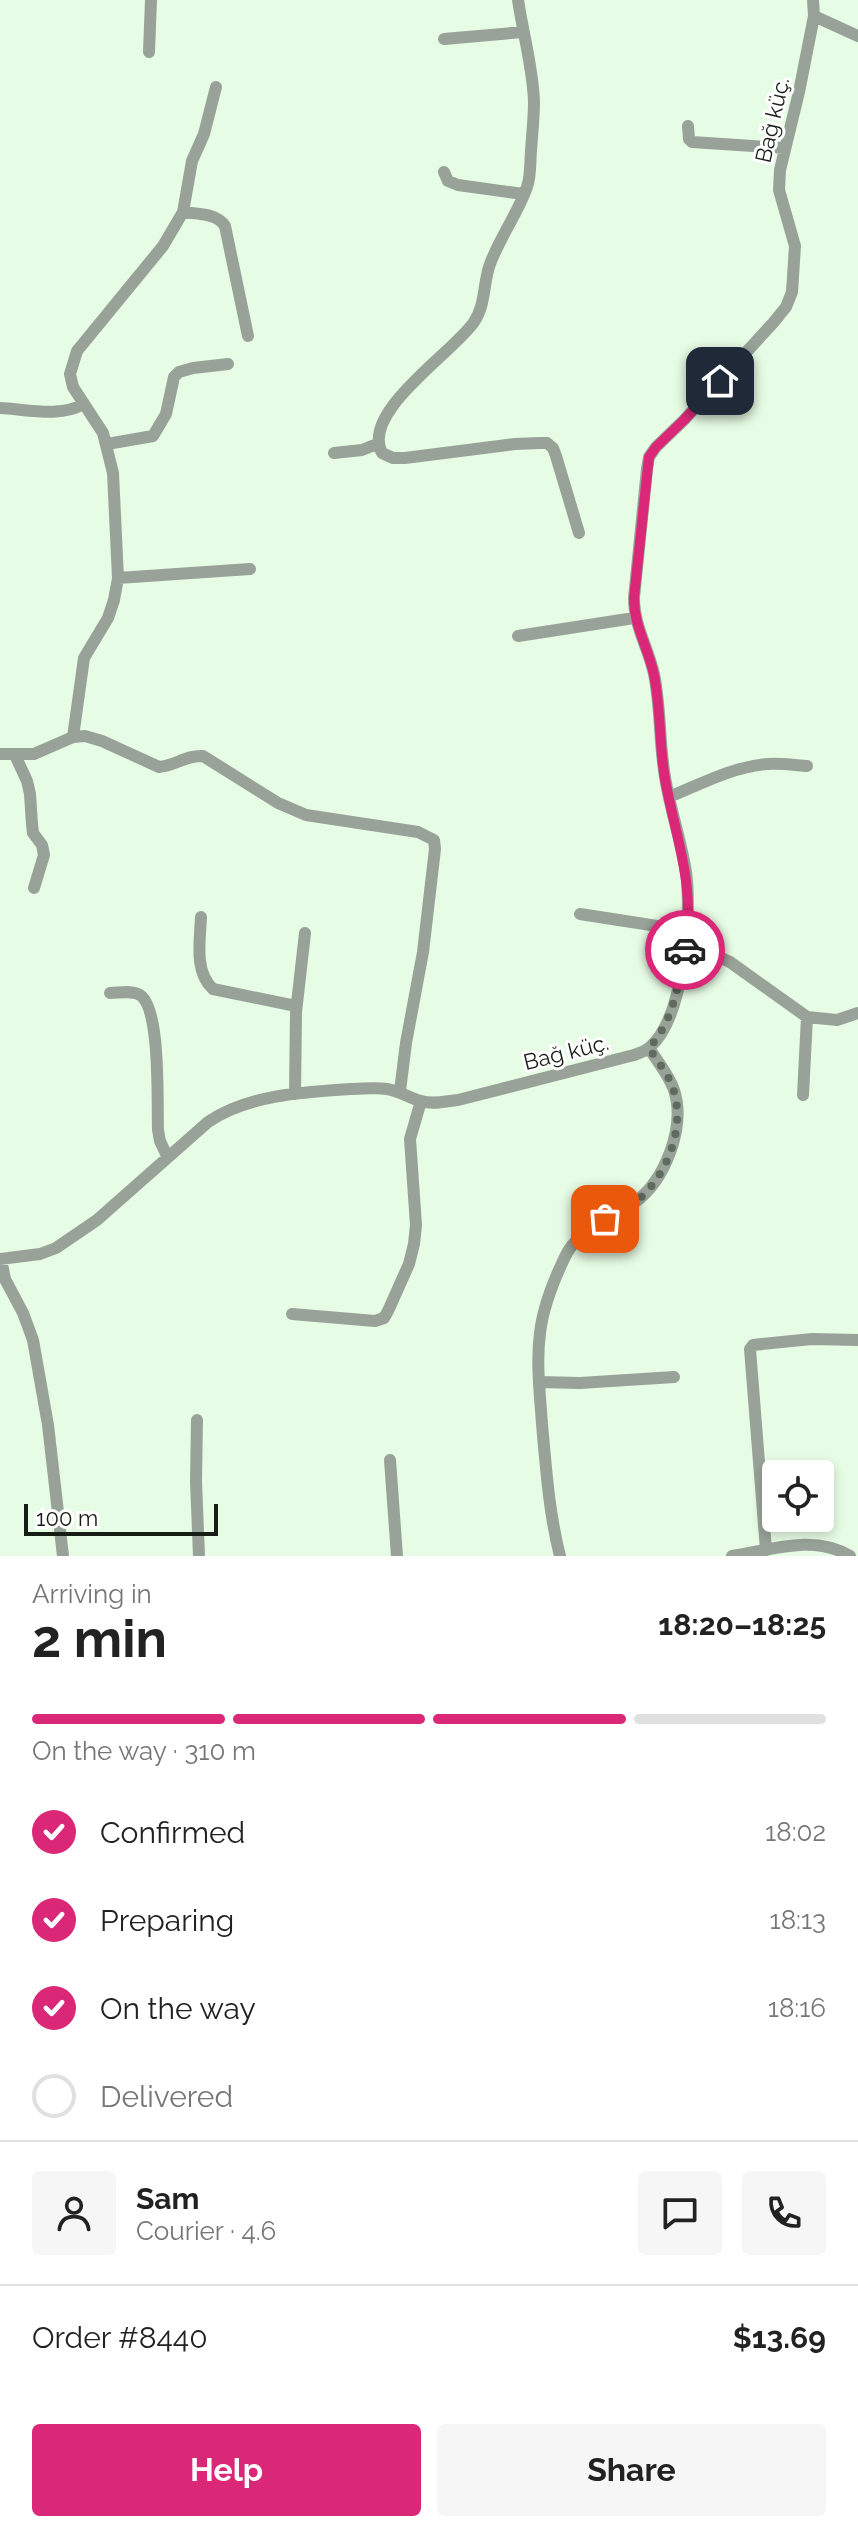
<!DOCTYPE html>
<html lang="en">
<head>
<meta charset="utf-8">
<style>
  :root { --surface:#fff; --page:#f6f6f6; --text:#222; --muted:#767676; --line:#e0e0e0; --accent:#db2777 }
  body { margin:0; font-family:Raleway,sans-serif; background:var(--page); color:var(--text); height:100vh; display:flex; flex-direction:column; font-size:30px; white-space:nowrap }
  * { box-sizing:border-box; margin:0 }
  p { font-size:26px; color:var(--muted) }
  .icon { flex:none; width:44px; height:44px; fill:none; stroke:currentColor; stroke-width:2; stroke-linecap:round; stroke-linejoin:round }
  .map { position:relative; height:1556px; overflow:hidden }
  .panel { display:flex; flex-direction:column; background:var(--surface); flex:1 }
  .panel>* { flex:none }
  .tools { position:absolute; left:762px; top:1460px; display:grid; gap:16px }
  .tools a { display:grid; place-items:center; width:72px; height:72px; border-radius:8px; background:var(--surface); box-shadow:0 4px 12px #0003; font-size:40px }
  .scale { position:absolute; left:24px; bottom:20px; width:194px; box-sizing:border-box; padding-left:8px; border:4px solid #151d15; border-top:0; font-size:22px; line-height:28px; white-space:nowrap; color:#151d15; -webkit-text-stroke:6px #fff; paint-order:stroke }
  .pin { position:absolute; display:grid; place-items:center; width:68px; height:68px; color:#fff; margin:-34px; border-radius:16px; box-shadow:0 4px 12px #0006 }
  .courier { position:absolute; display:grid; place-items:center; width:80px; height:80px; margin:-40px; border:6px solid #db2777; border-radius:50%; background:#fff; color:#222; box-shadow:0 2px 10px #0007 }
  .summary em { font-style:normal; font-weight:700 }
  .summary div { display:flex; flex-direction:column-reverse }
  .summary { display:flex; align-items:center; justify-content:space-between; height:136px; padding:0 32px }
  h1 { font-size:52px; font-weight:700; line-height:60px }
  .bar { display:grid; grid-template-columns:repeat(4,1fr); gap:12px 8px; align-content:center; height:96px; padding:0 32px }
  .bar i { height:10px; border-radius:6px; background:var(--line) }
  .bar .selected { background:var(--accent) }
  .bar p { grid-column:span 4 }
  .line { display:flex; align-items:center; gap:20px; padding:0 32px; border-top:2px solid var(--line) }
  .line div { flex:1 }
  .round { display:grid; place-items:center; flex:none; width:84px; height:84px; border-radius:8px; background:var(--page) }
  ol { padding:0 32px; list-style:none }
  li { display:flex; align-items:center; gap:24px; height:88px }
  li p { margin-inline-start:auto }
  li .icon { padding:8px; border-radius:50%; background:var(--accent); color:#fff; stroke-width:4 }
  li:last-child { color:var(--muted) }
  li i { width:44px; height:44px; border:4px solid var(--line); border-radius:50% }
  .primary-button { display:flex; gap:16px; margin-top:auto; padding:16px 32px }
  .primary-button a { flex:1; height:92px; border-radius:8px; background:var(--accent); color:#fff; font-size:32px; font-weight:700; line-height:92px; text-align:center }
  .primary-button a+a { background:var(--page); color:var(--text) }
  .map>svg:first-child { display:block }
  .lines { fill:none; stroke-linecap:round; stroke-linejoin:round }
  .minor { stroke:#99a298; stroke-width:12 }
  .done { stroke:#5e6b5e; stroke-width:8; stroke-dasharray:0 14.4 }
  .route { stroke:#db2777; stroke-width:10 }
  .labels { text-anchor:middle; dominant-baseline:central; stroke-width:6; stroke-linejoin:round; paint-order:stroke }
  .street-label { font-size:22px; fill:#151d15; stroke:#fff }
</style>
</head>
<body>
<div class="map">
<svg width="858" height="1556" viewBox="0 0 858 1556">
  <rect width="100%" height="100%" fill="#e7fce5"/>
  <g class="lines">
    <path class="minor" d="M518 0C523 34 533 68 534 102 534 118 532 135 531 151 530 162 531 176 527 187 518 213 500 237 490 264 483 283 486 304 474 322 453 353 360 412 382 453L393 458H405L515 444 540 443H547L553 448 556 456 579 533
      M814 16 858 36
      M444 39 523 32
      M149 52 151 0
      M688 126 689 139 692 142 784 148
      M444 172 448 181 458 185 523 194
      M183 212C197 214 217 213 225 226L248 336
      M0 408C25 409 61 418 83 404
      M107 444 153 436 166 414 174 377 179 372 193 368 228 364
      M334 453 362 450 377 444
      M118 578 250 569
      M518 636 634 618
      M73 737 84 658 108 618 114 600 118 578 113 473 103 433 73 387 70 374 77 351 163 246 183 212 192 161 204 134 216 87
      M0 754H34L73 737 85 736 102 741 159 767C175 766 186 755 203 756L278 803 306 815 418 832 434 840 435 849 423 952 406 1043 400 1091
      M15 755 27 781 30 794 32 824 33 833 42 845 44 855 34 888
      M669 797C701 784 732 767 767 764 780 763 794 765 807 766
      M580 914 670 928 687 937 704 950 730 962 807 1017 837 1020 858 1013
      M201 917C200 941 194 972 213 989L296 1006
      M110 993C119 993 133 990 140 995 161 1008 157 1105 158 1130L160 1141 167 1156
      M295 1094 296 1012 305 933
      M803 1095 807 1017
      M0 1259 40 1254 56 1248 97 1220 208 1122C247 1095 303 1092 350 1089 362 1089 375 1087 387 1089 400 1091 409 1098 421 1101 433 1105 446 1101 458 1100L634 1055C640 1053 646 1051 650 1047 684 1018 692 914 686 872 681 840 670 809 665 777 659 743 661 708 654 674 648 647 634 626 634 598L647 469 649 457 656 447 684 420 773 323 786 307 792 292 795 246 779 190 780 170 799 92 814 16 813 0
      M1 1259 5 1279 23 1313 33 1340 48 1425 63 1556
      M292 1314 375 1321 384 1318 388 1311 409 1264 414 1244 416 1225 410 1139 421 1101
      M539 1382 580 1383 674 1377
      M197 1420 196 1481 199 1556
      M390 1460 397 1556
      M766 1550 750 1349 753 1345 812 1339 858 1340
      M560 1556C549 1513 546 1468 542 1424 540 1394 536 1363 540 1333 543 1307 553 1282 564 1259 578 1227 608 1222 634 1203 665 1181 686 1127 674 1090 669 1075 657 1061 649 1048
      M732 1556C772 1550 813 1534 850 1556"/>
  </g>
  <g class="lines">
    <path class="done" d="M605 1219C616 1213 628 1208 638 1200 667 1175 685 1129 674 1092 670 1076 658 1062 649 1048 674 1020 678 985 685 950"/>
    <path class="route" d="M685 950C696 886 676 840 665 779 659 745 661 709 654 675 648 647 634 627 634 598L649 457 656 447 684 420 720 381"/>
  </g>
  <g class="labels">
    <g class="street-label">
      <text transform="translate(772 120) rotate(-77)">Bağ küç.</text>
      <text transform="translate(566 1052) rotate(-14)">Bağ küç.</text>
    </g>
  </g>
</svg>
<div class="tools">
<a><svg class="icon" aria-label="locate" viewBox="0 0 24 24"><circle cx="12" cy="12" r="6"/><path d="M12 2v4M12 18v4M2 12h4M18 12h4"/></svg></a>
</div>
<div class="scale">100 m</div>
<div class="pin" style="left:605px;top:1219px;background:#ea580c"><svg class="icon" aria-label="bag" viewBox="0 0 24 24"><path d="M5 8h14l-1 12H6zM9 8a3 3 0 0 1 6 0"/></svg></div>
<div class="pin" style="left:720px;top:381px;background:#1f2937"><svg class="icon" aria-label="home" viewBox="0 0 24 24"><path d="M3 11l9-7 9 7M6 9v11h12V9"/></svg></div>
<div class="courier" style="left:685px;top:950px"><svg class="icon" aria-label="car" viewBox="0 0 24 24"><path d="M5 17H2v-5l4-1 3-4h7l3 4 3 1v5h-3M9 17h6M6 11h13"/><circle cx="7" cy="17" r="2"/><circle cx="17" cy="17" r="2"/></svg></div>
</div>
<section class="panel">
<div class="summary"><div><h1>2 min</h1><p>Arriving in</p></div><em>18:20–18:25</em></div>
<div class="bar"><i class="selected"></i><i class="selected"></i><i class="selected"></i><i></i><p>On the way · 310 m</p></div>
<ol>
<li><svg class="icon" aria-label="check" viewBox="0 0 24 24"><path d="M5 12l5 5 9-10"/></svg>Confirmed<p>18:02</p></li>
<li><svg class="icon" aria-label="check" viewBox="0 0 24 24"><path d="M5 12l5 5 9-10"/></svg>Preparing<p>18:13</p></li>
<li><svg class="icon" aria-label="check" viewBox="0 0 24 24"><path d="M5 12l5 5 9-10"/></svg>On the way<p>18:16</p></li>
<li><i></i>Delivered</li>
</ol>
<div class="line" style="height:144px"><a class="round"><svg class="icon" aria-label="person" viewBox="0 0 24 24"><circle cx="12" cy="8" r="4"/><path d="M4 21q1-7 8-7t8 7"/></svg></a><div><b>Sam</b><p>Courier · 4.6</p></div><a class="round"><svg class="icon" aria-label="chat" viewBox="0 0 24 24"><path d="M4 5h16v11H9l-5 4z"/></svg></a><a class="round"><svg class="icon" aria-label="phone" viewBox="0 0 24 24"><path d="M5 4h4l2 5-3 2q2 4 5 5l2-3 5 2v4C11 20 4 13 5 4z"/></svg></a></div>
<div class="line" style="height:104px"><div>Order #8440</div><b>$13.69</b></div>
<div class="primary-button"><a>Help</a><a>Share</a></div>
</section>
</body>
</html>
